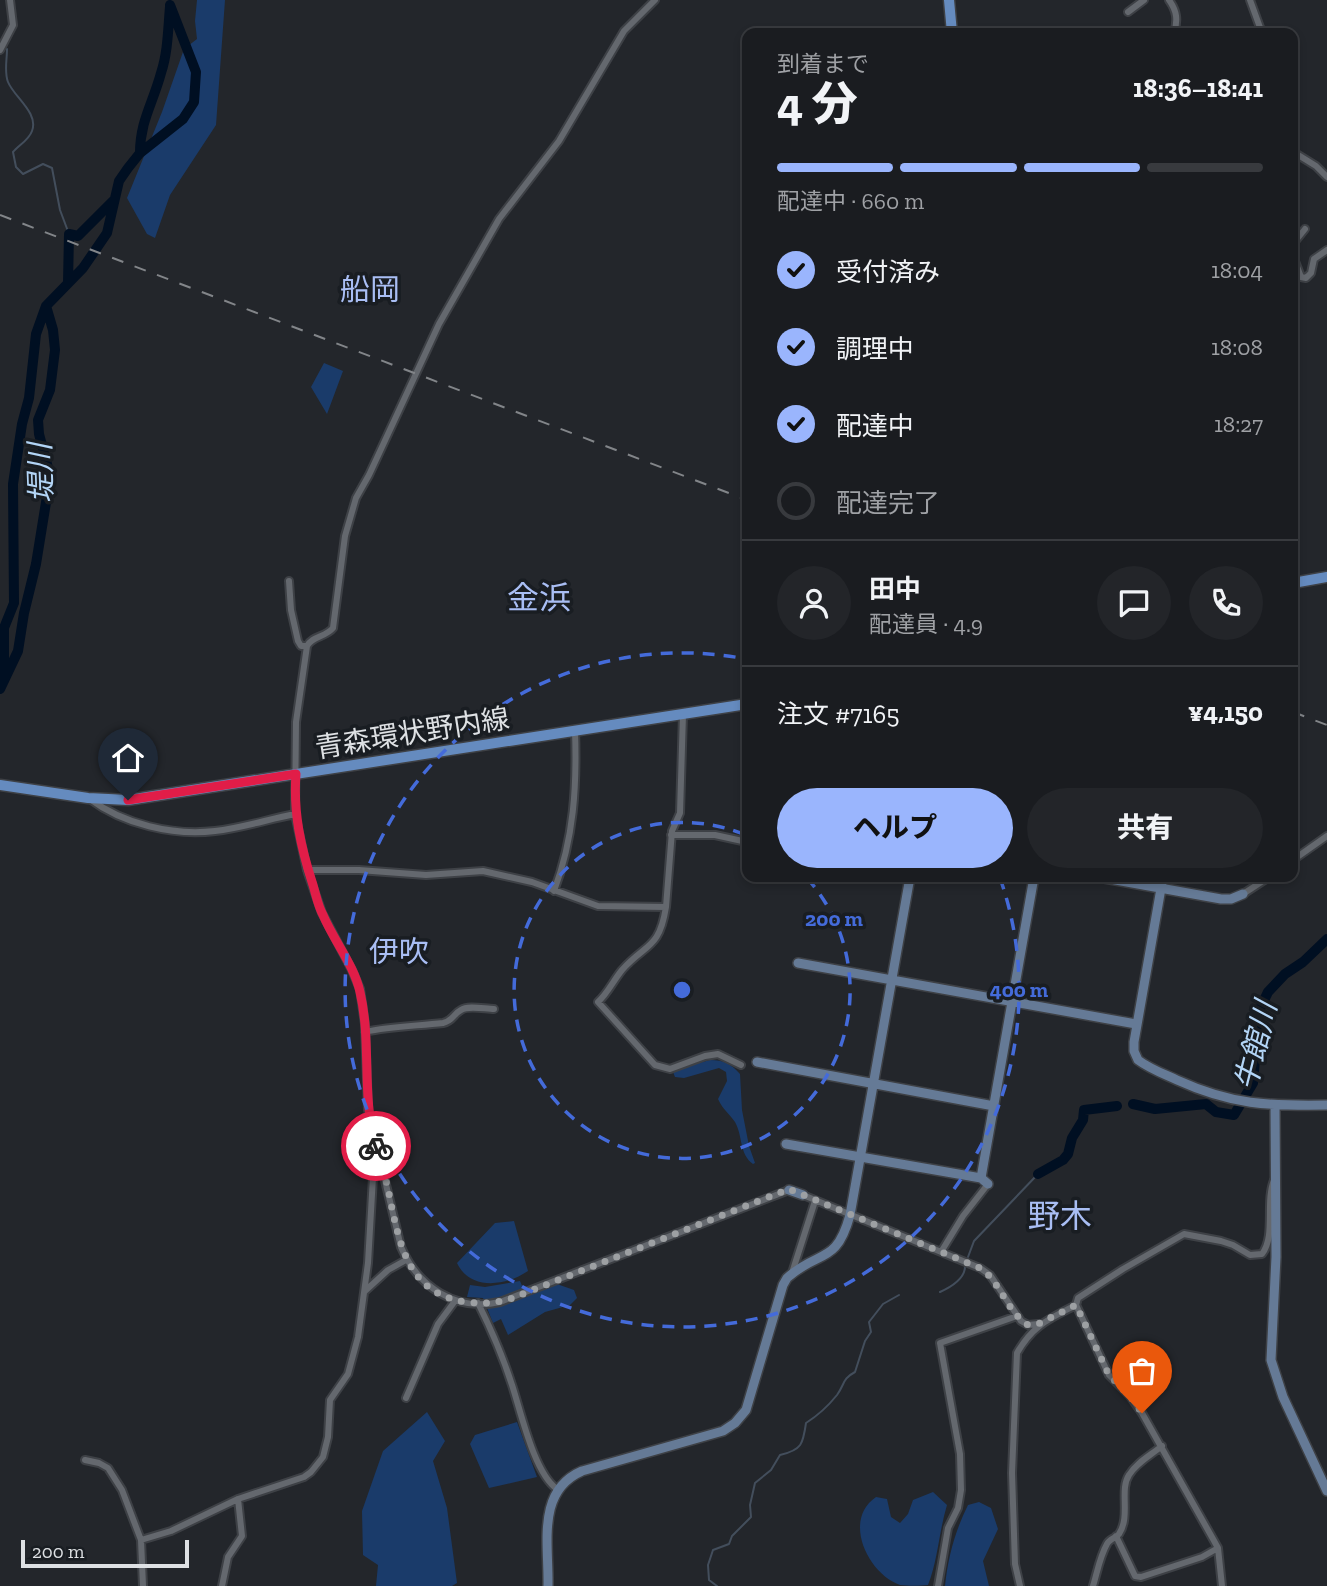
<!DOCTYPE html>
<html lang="ja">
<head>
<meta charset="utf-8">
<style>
  :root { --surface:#1a1c20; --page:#232529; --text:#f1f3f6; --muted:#9fa1a5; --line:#383a3e; --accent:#9ab5fd }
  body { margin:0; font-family:"Zilla Slab","Noto Sans JP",serif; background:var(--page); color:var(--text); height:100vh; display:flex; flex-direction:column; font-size:26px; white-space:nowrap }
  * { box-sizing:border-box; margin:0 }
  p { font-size:23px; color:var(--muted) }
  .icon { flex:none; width:38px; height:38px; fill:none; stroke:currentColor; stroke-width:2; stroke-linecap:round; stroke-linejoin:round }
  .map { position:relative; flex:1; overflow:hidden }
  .drawer { position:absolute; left:742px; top:28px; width:556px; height:854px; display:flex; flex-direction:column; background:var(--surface); border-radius:14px; box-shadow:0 4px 10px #0003,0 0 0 2px var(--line) }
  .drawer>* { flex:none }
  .scale { position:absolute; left:21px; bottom:18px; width:168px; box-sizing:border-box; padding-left:7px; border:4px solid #dee1e4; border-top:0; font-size:19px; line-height:24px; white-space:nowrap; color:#dee1e4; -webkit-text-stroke:5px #191d22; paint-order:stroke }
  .pin { position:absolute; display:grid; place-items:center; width:60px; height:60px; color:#fff; margin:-72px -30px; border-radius:50% 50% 50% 0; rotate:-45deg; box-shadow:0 0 7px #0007 }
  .pin .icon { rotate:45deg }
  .courier { position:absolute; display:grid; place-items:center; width:70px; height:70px; margin:-35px; border:5px solid #e11d48; border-radius:50%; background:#fff; color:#222; box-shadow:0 2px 9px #0007 }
  .summary em { font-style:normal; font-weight:800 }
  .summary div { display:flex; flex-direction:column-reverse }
  .summary { display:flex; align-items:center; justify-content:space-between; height:119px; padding:0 35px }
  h1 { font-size:46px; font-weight:800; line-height:52px }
  .bar { display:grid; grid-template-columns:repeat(4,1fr); gap:10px 7px; align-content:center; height:84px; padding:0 35px }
  .bar i { height:9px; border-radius:5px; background:var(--line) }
  .bar .selected { background:var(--accent) }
  .bar p { grid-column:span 4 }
  .line { display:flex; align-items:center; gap:18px; padding:0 35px; border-top:2px solid var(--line) }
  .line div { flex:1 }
  .round { display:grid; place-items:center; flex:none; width:74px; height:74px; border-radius:37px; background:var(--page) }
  ol { padding:0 35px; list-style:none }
  li { display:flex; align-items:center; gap:21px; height:77px }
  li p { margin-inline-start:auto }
  li .icon { padding:7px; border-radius:50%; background:var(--accent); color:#111; stroke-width:4 }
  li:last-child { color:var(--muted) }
  li i { width:38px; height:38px; border:4px solid var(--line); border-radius:50% }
  .primary-button { display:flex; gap:14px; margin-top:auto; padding:14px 35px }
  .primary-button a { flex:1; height:80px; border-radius:42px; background:var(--accent); color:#111; font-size:28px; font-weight:800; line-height:80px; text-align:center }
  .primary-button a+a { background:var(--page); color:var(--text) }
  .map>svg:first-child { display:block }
  .green { fill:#1a3b6a }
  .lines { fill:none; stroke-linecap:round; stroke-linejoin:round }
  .stream { stroke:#434e5c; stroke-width:2 }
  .river { stroke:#000f22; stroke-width:10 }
  .street-casing { stroke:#3e4146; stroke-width:10 }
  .secondary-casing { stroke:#3e4146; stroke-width:12 }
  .primary-casing { stroke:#3e4146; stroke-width:13 }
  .street { stroke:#64686e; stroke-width:6 }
  .secondary { stroke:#657a96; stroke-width:9 }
  .primary { stroke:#658bbf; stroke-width:10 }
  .rail { stroke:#828589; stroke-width:2; stroke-dasharray:12 12; stroke-linecap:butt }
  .done { stroke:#9da0a3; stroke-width:7; stroke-dasharray:0 12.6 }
  .route { stroke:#e11d48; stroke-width:9 }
  .ring { fill:none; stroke:#446bda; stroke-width:3.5; stroke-dasharray:12 9 }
  .labels { text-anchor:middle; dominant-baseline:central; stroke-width:7; stroke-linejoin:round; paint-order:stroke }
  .street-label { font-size:28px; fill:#dee1e4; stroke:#191d22 }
  .neighbourhood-label { font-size:30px; fill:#a9bef4; stroke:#191d22 }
  .water-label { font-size:30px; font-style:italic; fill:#b3d5f6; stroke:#191d22 }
  .quarter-label { font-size:32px; fill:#a9bef4; stroke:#191d22 }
  .centre { fill:#446bda; stroke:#191d22; stroke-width:3.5 }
  .ring-label { font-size:21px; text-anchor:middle; font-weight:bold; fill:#446bda; stroke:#191d22; stroke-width:7; stroke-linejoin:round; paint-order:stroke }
</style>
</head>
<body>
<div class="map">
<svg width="1327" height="1586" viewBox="0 0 1327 1586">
  <rect width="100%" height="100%" fill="#23262b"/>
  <path class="green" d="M197 0H225L216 125 170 195 155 238 147 234 127 198 162 112 184 49 197 39 195 21Z
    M324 363 343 371 327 414 311 387Z
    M710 1060C724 1060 731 1064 740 1074L742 1110 749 1146 755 1163 753 1164C739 1154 743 1136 735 1122 729 1113 723 1110 718 1099L727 1081 726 1072 719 1068 684 1078 675 1077 673 1072 681 1068Z
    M514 1221 528 1271C506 1286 470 1291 457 1263L495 1223Z
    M520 1281 526 1295 554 1283 574 1290 577 1298 570 1305 545 1312 508 1335 501 1319 493 1323 483 1298 467 1297 470 1285 485 1287Z
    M427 1412 445 1441 433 1461 447 1508 457 1583 452 1586H376L378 1565 363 1555 362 1511 383 1451Z
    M517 1422 537 1477 489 1488 470 1444 475 1435Z
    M933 1492 947 1505C939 1531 938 1560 928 1585 920 1586 908 1586 900 1585 868 1574 842 1520 876 1497L887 1499 891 1517 900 1523 908 1514 913 1500Z
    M979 1502 991 1508 998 1529 983 1561 989 1586H945C948 1557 955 1531 968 1505Z"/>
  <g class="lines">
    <path class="stream" d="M7 49C7 60 4 72 8 82 14 97 39 113 32 131 29 140 19 145 13 152L16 167 23 174 43 164 52 168 60 210 69 234
      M968 1257 974 1241 1038 1174
      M940 1292C951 1287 966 1278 965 1265
      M717 1586 709 1580 708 1565 713 1550 729 1544 732 1536 751 1517 750 1505 755 1483 771 1470 780 1455C802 1450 803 1444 806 1423 817 1416 829 1405 837 1395 845 1384 842 1379 855 1372L865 1341 871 1332 869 1322 883 1304 899 1295"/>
    <path class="river" d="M140 153C140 121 153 103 161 73 168 52 168 29 170 7
      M68 283 69 234 78 236 113 201
      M4 680V628L14 603 13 484 22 424 29 398 36 334 46 306 83 268 107 233 119 181 128 168 140 153 183 119 194 102 196 72 170 5
      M0 689 18 651 24 613 36 564 48 490V468L39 434 38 420 50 390 55 350 53 330 46 306
      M1133 1104 1155 1109 1206 1104 1216 1112 1234 1115 1253 1083 1259 1011 1268 992 1285 974 1303 962 1327 939
      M1038 1174 1063 1160 1068 1154 1072 1138 1083 1120 1084 1110 1117 1106"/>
    <defs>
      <path id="street" d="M655 0 624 31 559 141 499 219 439 324 369 475 356 498 345 536 333 628C326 637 312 636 307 646L296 722 295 814 307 870 322 913 352 970 360 989 365 1024 368 1110 401 1247C418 1287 456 1312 500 1302L789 1190
        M1169 0C1177 11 1178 20 1174 33
        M1250 0 1262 33
        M1128 12 1144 0
        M0 50 13 25 10 0
        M1293 145 1295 153 1293 158
        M1295 153 1316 166 1327 177
        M1293 244 1305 229
        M1293 256 1301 277 1306 278 1311 273 1314 259 1327 250
        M289 581 291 610 298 641 301 646H307
        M90 799C123 824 173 836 215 831 242 828 269 819 295 814
        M671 835H715L747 842
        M1293 860 1327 836
        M307 870H359L426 875 483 871 532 882 598 906 666 907C659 950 646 943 622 970 613 981 608 993 598 1002L655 1065 670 1069 705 1056 718 1054 741 1065
        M554 891C574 838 577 786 575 730
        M1243 894 1269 877
        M666 907 672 831 680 813 683 714
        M365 1032C391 1026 418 1026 443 1023 453 1021 453 1014 461 1010 468 1005 485 1009 494 1009
        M803 1195 980 1268 990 1275 1021 1321 1028 1325 1038 1324
        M941 1252 963 1216 988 1184
        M792 1273 815 1201
        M365 1291 388 1270 406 1260
        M478 1303C491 1329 503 1357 512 1385 521 1412 534 1473 557 1489
        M1076 1305 1109 1375 1130 1396 1142 1413 1213 1539 1218 1548 1222 1586
        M406 1398 438 1324 455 1301
        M85 1460 99 1463 108 1468 122 1490 141 1540 143 1586
        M1116 1536 1135 1576 1141 1577 1202 1557 1218 1548
        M141 1540 171 1531 238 1499 304 1477 311 1472 323 1457 328 1437 330 1400 348 1374 358 1337 368 1263 373 1177 377 1154
        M222 1586 228 1557 242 1536 238 1499
        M938 1586 948 1528 958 1508 961 1490 960 1454 940 1343 1017 1316
        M1020 1586 1015 1564 1012 1473 1017 1353C1033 1325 1049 1319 1076 1305L1078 1298 1123 1269 1184 1234 1221 1241 1233 1245 1250 1255 1262 1254C1276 1236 1265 1203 1274 1180
        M1093 1586C1097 1573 1100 1556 1107 1544 1109 1539 1116 1538 1119 1534 1131 1516 1119 1490 1129 1475 1136 1463 1151 1455 1162 1446"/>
      <path id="secondary" d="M1099 877 1221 899H1231L1243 894
        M1163 877 1134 1042V1051L1138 1060C1150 1069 1164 1074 1177 1080 1232 1105 1268 1106 1327 1105
        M798 963 1136 1024
        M757 1062 994 1106
        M1275 1106 1276 1257 1271 1360 1283 1397 1327 1491
        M786 1144 981 1178
        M988 1184 981 1178 1034 877
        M789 1190 803 1195
        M548 1586C549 1544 536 1491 582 1471L723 1431 735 1423 746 1410 783 1285 787 1278C819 1249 836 1266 850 1215L910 877"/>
      <path id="primary" d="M949 0 952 33
        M1293 583 1327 577
        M0 785 88 798 128 800 747 704"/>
    </defs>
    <use href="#street" class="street-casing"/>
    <use href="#secondary" class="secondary-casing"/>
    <use href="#primary" class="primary-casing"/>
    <use href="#street" class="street"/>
    <use href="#secondary" class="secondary"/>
    <use href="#primary" class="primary"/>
    <path class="rail" d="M0 215 747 500
      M1293 712 1327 725"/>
  </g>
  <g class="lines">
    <path class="done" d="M376 1146C381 1164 387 1181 390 1199 400 1246 409 1295 467 1302 483 1304 494 1303 510 1299L789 1189 980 1268C1001 1282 1006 1311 1028 1325L1038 1324 1076 1305 1109 1375 1130 1396 1142 1413"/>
    <path class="route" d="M128 800 296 774C293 813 301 848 313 885 316 895 318 906 323 915 334 941 354 965 360 992 372 1043 361 1096 376 1146"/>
  </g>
  <g class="ring">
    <path d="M807 878A168 168 0 1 1 746 835"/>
    <path d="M1000 878A337 337 0 1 1 746 659"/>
  </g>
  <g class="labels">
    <g class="street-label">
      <text transform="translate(412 733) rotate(-9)">青森環状野内線</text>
    </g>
    <g class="neighbourhood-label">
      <text x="370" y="290">船岡</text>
      <text x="399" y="952">伊吹</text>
    </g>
    <g class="water-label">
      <text transform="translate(41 473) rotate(-92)">堤川</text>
      <text transform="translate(1256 1046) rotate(-76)">牛館川</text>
    </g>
    <g class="quarter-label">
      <text x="539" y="598">金浜</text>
      <text x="1060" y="1216">野木</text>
    </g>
  </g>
  <circle cx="682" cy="990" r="10" class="centre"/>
  <g class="ring-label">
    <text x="834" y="926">200 m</text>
    <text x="1019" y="997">400 m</text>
  </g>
</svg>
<div class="scale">200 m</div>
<div class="pin" style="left:1142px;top:1413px;background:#ea580c"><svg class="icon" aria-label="bag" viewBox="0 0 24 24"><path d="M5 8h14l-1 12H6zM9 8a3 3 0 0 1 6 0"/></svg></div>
<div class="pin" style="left:128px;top:800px;background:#1f2937"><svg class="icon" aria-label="home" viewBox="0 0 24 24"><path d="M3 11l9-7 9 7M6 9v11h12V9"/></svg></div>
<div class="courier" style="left:376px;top:1146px"><svg class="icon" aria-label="bike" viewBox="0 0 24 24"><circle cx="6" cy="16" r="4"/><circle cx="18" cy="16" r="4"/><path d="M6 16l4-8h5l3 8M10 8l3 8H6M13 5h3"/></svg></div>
<section class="drawer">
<div class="summary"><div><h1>4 分</h1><p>到着まで</p></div><em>18:36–18:41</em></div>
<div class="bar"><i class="selected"></i><i class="selected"></i><i class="selected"></i><i></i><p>配達中 · 660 m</p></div>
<ol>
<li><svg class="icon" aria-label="check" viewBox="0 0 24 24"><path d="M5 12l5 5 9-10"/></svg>受付済み<p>18:04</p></li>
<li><svg class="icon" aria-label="check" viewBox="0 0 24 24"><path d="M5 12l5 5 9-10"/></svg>調理中<p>18:08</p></li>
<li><svg class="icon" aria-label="check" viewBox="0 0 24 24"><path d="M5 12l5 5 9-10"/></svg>配達中<p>18:27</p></li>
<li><i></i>配達完了</li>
</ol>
<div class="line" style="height:126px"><a class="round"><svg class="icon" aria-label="person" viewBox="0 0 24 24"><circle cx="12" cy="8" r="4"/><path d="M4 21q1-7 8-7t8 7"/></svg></a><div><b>田中</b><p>配達員 · 4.9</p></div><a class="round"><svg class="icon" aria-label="chat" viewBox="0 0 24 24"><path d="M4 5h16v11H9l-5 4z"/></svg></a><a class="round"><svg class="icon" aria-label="phone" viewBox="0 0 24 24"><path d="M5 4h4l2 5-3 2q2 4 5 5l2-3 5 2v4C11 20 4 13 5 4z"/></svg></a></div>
<div class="line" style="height:91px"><div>注文 #7165</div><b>¥4,150</b></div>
<div class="primary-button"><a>ヘルプ</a><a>共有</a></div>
</section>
</div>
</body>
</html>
